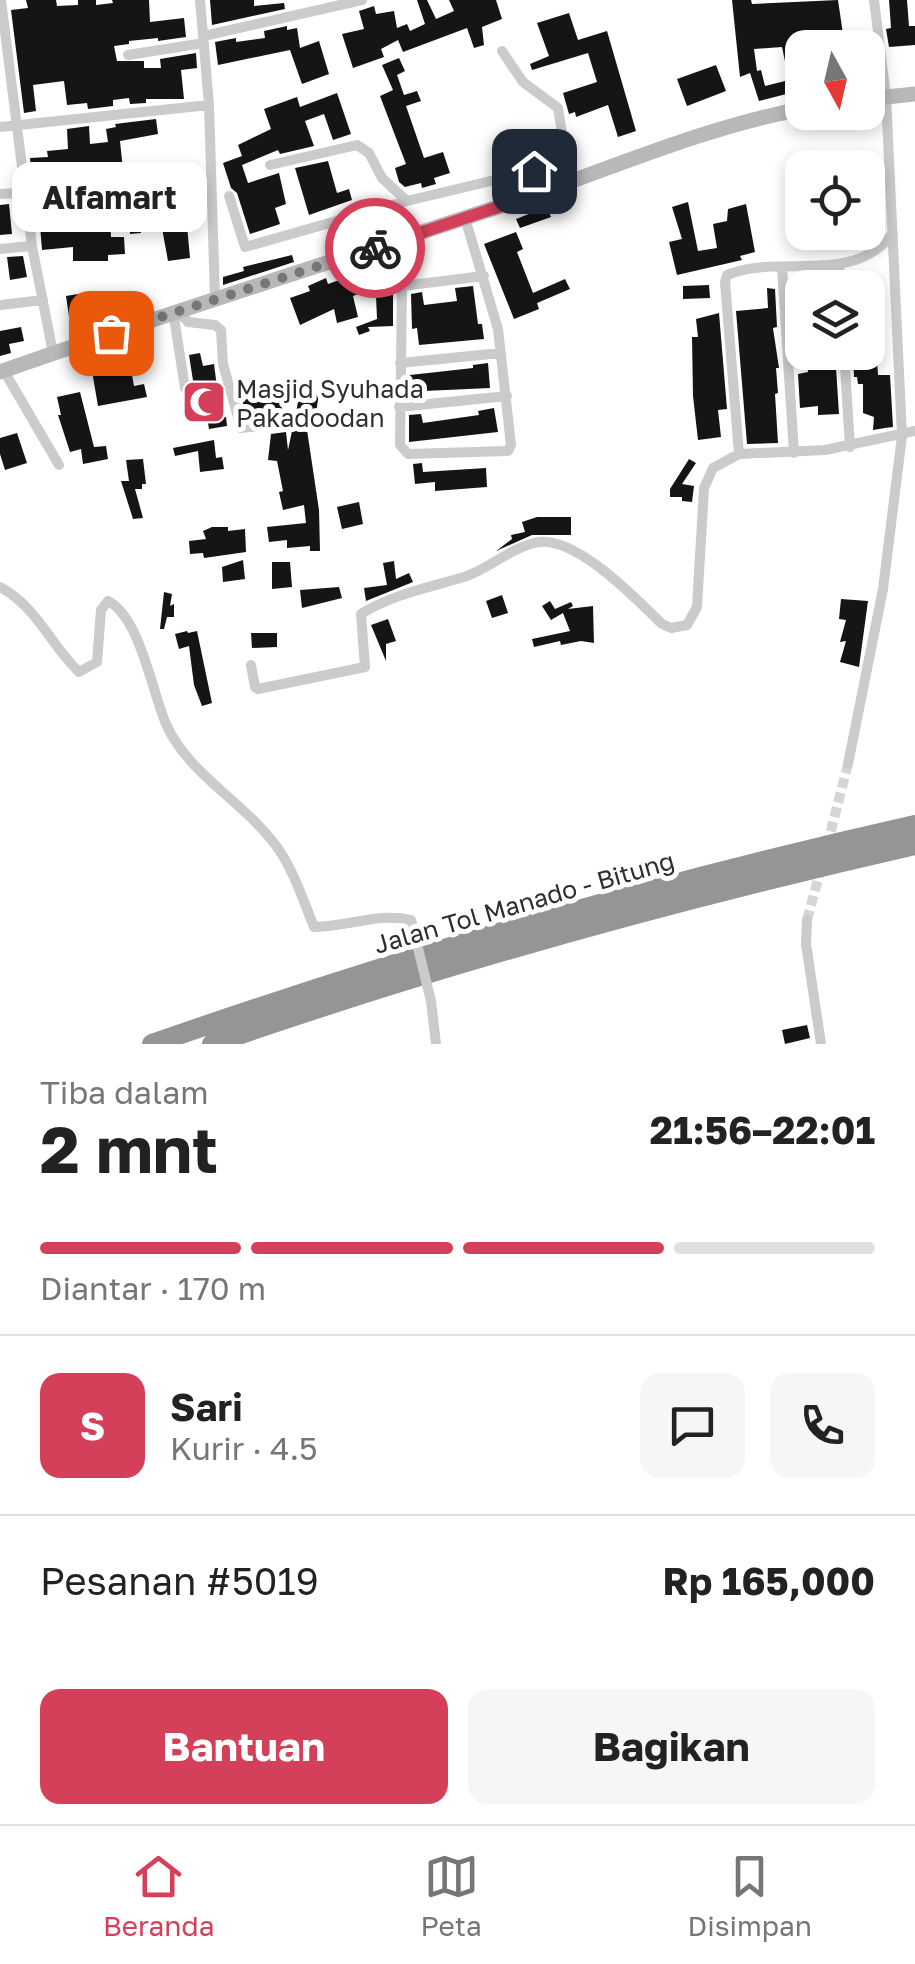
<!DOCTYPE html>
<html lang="id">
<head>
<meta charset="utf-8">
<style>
  :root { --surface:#fff; --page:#f6f6f6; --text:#222; --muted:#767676; --line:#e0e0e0; --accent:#d44059 }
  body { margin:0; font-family:"Golos Text",sans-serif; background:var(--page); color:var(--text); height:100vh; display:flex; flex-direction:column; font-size:38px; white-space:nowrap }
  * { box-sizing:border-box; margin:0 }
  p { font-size:32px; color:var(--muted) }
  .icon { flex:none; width:55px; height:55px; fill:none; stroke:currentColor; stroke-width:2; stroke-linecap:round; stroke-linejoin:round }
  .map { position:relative; height:1044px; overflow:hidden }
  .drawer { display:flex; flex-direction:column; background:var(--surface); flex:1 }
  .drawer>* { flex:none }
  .needle { width:65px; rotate:172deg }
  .fabs { position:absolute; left:785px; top:30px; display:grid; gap:20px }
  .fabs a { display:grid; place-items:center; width:100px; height:100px; border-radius:20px; background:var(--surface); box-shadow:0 5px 15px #0003; font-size:50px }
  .pin { position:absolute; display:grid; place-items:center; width:85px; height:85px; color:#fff; margin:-42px; border-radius:20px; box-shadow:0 5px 15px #0006 }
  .courier { position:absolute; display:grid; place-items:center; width:100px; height:100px; margin:-50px; border:8px solid #d44059; border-radius:50%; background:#fff; color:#222; box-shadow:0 2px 12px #0007 }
  .bubble { position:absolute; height:70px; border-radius:20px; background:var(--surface); box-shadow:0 5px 15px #0003; font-size:32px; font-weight:700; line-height:70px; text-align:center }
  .headline em { font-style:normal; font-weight:700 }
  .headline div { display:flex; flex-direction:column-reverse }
  .headline { display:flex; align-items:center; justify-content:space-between; height:170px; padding:0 40px }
  h1 { font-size:65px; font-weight:700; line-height:75px }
  .bar { display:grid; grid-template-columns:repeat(4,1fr); gap:15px 10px; align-content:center; height:120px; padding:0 40px }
  .bar i { height:12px; border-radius:8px; background:var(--line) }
  .bar .active { background:var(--accent) }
  .bar p { grid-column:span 4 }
  .line { display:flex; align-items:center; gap:25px; padding:0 40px; border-top:2px solid var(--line) }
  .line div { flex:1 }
  .round { display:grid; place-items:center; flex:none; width:105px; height:105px; border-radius:20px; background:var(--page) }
  .action { display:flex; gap:20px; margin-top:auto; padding:20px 40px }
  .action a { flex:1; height:115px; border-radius:20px; background:var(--accent); color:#fff; font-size:40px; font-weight:700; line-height:115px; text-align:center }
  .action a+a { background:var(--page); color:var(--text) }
  .tab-bar { display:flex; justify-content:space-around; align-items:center; height:140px; border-top:2px solid var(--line); background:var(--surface); font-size:28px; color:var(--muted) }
  .tab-bar a { display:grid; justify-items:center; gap:5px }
  .tab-bar .active { color:var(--accent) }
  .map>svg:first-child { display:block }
  .building { fill:#151515; fill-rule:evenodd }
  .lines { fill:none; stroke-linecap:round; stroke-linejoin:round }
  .street-tunnel { stroke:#d5d5d5; stroke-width:10; stroke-dasharray:10 5; stroke-linecap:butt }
  .street { stroke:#cbcbcb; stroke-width:10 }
  .secondary { stroke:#b8b8b8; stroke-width:15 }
  .highway { stroke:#959595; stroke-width:20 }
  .street-bridge { stroke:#cbcbcb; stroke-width:10 }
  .done { stroke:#777; stroke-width:10; stroke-dasharray:0 18 }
  .route { stroke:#d44059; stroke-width:12 }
  .labels { text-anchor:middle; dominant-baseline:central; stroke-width:10; stroke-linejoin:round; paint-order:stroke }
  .poi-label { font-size:25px; fill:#2e2e2e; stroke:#fff; text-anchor:start }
  .street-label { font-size:25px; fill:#2e2e2e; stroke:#fff }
</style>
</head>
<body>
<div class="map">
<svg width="915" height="1044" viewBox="0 0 915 1044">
  <rect width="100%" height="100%" fill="#fff"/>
  <path class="building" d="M26 0H56L57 6 78 5V0H96V5L113 3 112 0H149L150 22 184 18 186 37 158 41V38L129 41V44L114 46 117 61H144V68H161L160 59 196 53 197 68 181 70 184 99H146V103L130 104 129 98 113 100V106L88 109 87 103 67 105 64 81 33 85 36 111 24 113 11 10 28 8Z
    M210 0H254V6L284 3 285 9 212 25Z
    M417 0H427L436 19 454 11 449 0H496L502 19 482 27 484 45 474 48 467 28 403 52 398 40 381 49 384 57 353 68 342 34 364 29 359 11 374 6 376 14 394 11 397 28 407 24 410 31 425 24Z
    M732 0H751L752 4 838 0 843 34 848 33 850 48H826L825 43 796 46 802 90 759 101 750 73 740 77ZM782 47 789 80 765 86 761 70 757 71 754 49Z
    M889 0H907L909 26H915V45L889 47 886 29 891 28Z
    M569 13 578 40 607 31 636 131 618 137 608 105 576 117 575 112 569 114 563 93 597 82 588 53 532 70 530 64 549 56 537 23Z
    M287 26V30L297 28 300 48 319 41 329 74 302 84 290 50 218 65 215 42 236 38V42L265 38 264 31Z
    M399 58 405 71 397 75 404 95 417 91 421 101 406 106 424 158 443 152 450 173 434 178 436 184 422 188 421 183 405 187 399 182 395 168 406 164 380 96 393 90 382 65Z
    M716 65 726 91 687 106 677 79Z
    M337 93 351 134 333 140 324 114 305 121 314 146 280 154 278 150 242 165 248 183 279 173 286 204 275 208 280 224 250 234 237 193 231 188 223 163 242 156 238 145 271 129 264 109 297 97 300 107Z
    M156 119 158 134 120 141 123 170 127 169 130 192 139 191 141 214V233L130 234 129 216 110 218 111 237H124L125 254 108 255V261H73V247L42 250 38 201 71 199 77 195 79 189 73 182H62L61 169 31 168 30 158 48 157 47 151 68 149 67 129 89 126 90 144 108 142 106 129 116 127 115 124ZM102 179 105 200 89 201 87 181Z
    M328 161 337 193 349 189 352 200 309 215 295 168Z
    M174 177 175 193H184L190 258 168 261 153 179Z
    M688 202 698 251 717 248 713 224 727 221 728 209 746 204 755 252 740 256 742 260 677 275 669 242 682 239 672 207Z
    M9 204 12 234 0 235V205Z
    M547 207 551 217 520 228 516 219Z
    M516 232 523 249 517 252 533 293 565 279 570 289 537 303 539 309 514 319 484 244Z
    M292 255 294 262 223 285V277L244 271 243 267Z
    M23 256 27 277 10 280 7 257Z
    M371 269 377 287 353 296 358 317 337 323 334 309 300 325 290 298 310 291 308 286 326 278 328 284Z
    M709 285 710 298 683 299V286Z
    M473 286 478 324H482L484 339 419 345 417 328 412 329 411 294 422 292 424 305 457 301 455 288Z
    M767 288 775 289 777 327 773 328 779 368H776L778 393 775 394 778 443 747 444 736 311 768 308Z
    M792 288H802V351H796Z
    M84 293 89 321 70 323 66 296Z
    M393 295V326L368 327 370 331 359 335 356 327 377 319 376 296Z
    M719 313 727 409 718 410 721 437 698 440 693 396 692 337H698L696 319Z
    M868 318H874L878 375H890L893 427 885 428 873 430 874 417 863 413V384H858L857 377H854L853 352H868Z
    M21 327 24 341 9 344 11 353 0 356V331Z
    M807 352H835L839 414 818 415V406L800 408 798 374 808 372Z
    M200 353 203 366 214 364 221 418 226 417 227 426 209 429 207 417 191 419 188 396 194 387 189 355Z
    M129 358 134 386 144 384 147 397 98 406 91 365Z
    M488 363 490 388 424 391 425 396 409 397 410 375 473 368V365Z
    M256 380 260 397 280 394 283 415 247 418 238 385Z
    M300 390 319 394 316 412 296 413Z
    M80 392 94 447 106 446 108 459 83 464 81 449 70 452 58 415H61L57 397Z
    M494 408 498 432 409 442V415L421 414 423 423 479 415 478 411Z
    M307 430 319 510 320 551H310V546L287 548V540L269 542 267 527 306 523 304 505 283 510 279 492 283 491 277 461 268 460 271 434 286 432 288 450 292 431Z
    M17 433 27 463 5 470 0 454V438Z
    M214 440 216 458 222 457 224 469 200 472 198 451 175 456 173 448Z
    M143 459 146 484H142V489H135L143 518 133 519 121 481H129L126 460Z
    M689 459 696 463 682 484 694 486 692 502 682 501V497H670V489Z
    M422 463 423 472 486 468 487 487 435 491V482L415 484 413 464Z
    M359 502 363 524 342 529 337 507Z
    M537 517H571V535H532L496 551 512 539 511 535 525 532 522 522Z
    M212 527H228V531L245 529 246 552 204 558 203 553 190 554 189 541 206 539 203 531Z
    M243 560 245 579 223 582 222 567Z
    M394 561 396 579 409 573 413 582 366 601 364 588 387 585 383 563Z
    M272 562H290L292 587 272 589Z
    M339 587 342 598 302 608 300 590Z
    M164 592 172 594 170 606 174 604V617H167L164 629H160Z
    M502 595 508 613 492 618 486 601Z
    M841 599 868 601 859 667 840 662 846 641 840 642 846 620 839 619Z
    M550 601 555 609 571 602 573 606 568 609 593 606 594 643 581 641 561 645 560 641 534 647 532 639 570 631 563 613 551 620 542 606Z
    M388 619 396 641 386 644V661L371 625Z
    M187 631 188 633 197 631 212 703 202 706 194 685 189 646 179 649 175 634Z
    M251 633H277V647L252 648Z
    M807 1025 810 1038 785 1044 782 1030Z"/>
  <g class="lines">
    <path class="street-tunnel" d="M827 846 848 764
      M807 920 821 868"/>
    <path class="street" d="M1 0 32 246 53 353
      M200 0 209 105 215 298
      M204 36 362 0
      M502 51 523 82 558 108 570 183
      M128 55 204 43
      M0 127 209 105
      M270 165 357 145 369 153 382 178 407 201 566 163
      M0 194 70 190
      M229 196 245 247 407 201
      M398 241 402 286 400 445 408 454 508 451 511 445 498 329 465 218
      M0 249 32 246
      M839 264 841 288
      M782 268 794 453
      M402 286 484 276
      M0 305 43 300
      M177 310 188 322 215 325 221 330 223 364 241 428 314 420
      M173 311 185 388
      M844 352 850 447
      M400 363 501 353
      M4 371 59 465
      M399 407 507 396
      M739 454 725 282 727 275C779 253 853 287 893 233
      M0 587C37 607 50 644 79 672L97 662 101 610 108 601C140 617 152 692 166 724 189 776 248 804 279 850 294 872 304 902 314 927 347 927 379 912 411 920L415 936
      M251 665 255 687 258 689 365 667 361 614C391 595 430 587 464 577 489 569 509 549 534 543 573 532 636 599 662 624L671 628 687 625 697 607 704 488 713 468 739 454 825 450 915 431
      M848 764 883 589 902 436 886 96 874 0
      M807 920 806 944 821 1044
      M431 1001 436 1044"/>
    <path class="secondary" d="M868 99 915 94
      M0 372C170 312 342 259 513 202 608 170 704 127 802 109"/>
    <path class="highway" d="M152 1044C401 957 657 883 915 825
      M212 1044C441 964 678 899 915 845"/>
    <path class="street-bridge" d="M415 936 431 1001"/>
  </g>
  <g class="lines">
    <path class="done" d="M111 333 375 248"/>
    <path class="route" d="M375 248 570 183 566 163 534 171"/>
  </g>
  <defs>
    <symbol id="mosque-square" viewBox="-11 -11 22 22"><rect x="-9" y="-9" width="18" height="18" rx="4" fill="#d44059" stroke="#fff"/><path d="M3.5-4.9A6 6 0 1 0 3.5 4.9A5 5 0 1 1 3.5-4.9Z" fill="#fff"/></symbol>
  </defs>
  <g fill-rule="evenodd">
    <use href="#mosque-square" x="179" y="377" width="50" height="50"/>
  </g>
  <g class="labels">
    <g class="poi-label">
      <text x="236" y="388">Masjid Syuhada<tspan x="236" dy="29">Pakadoodan</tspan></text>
    </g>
    <g class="street-label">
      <text transform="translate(524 902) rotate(-16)">Jalan Tol Manado - Bitung</text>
    </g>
  </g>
</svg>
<div class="fabs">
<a><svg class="needle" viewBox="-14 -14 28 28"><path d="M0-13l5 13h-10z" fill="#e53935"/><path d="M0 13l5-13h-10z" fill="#767676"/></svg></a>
<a><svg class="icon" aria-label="locate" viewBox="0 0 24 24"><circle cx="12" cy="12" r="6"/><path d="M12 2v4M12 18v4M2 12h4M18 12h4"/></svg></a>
<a><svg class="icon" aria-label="layers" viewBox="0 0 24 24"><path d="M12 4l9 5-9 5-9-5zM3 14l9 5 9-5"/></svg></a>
</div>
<div class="pin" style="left:111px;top:333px;background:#ea580c"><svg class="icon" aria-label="bag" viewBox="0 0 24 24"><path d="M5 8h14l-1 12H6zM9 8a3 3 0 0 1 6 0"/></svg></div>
<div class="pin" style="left:534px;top:171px;background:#1f2937"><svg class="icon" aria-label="home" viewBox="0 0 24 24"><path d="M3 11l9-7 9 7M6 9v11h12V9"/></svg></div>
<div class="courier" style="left:375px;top:248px"><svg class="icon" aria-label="bike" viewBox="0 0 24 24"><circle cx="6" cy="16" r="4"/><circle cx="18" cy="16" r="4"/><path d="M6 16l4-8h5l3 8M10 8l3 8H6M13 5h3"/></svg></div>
<div class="bubble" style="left:12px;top:162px;width:195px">Alfamart</div>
</div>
<section class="drawer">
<div class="headline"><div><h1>2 mnt</h1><p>Tiba dalam</p></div><em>21:56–22:01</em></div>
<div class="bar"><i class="active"></i><i class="active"></i><i class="active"></i><i></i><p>Diantar · 170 m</p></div>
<div class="line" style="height:180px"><b class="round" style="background:var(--accent);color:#fff">S</b><div><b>Sari</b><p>Kurir · 4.5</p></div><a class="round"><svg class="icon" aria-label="chat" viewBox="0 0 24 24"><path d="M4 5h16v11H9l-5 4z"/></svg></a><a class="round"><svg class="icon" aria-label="phone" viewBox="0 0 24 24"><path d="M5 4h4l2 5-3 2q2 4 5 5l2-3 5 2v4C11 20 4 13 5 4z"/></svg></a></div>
<div class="line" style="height:130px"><div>Pesanan #5019</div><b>Rp 165,000</b></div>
<div class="action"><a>Bantuan</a><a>Bagikan</a></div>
</section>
<nav class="tab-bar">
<a class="active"><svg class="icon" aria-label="home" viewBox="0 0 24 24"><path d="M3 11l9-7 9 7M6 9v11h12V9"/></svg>Beranda</a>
<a><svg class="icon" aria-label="map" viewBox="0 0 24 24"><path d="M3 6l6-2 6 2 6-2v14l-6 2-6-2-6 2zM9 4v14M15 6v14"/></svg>Peta</a>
<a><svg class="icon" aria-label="saved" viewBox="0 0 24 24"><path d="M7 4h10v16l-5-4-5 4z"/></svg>Disimpan</a>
</nav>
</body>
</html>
